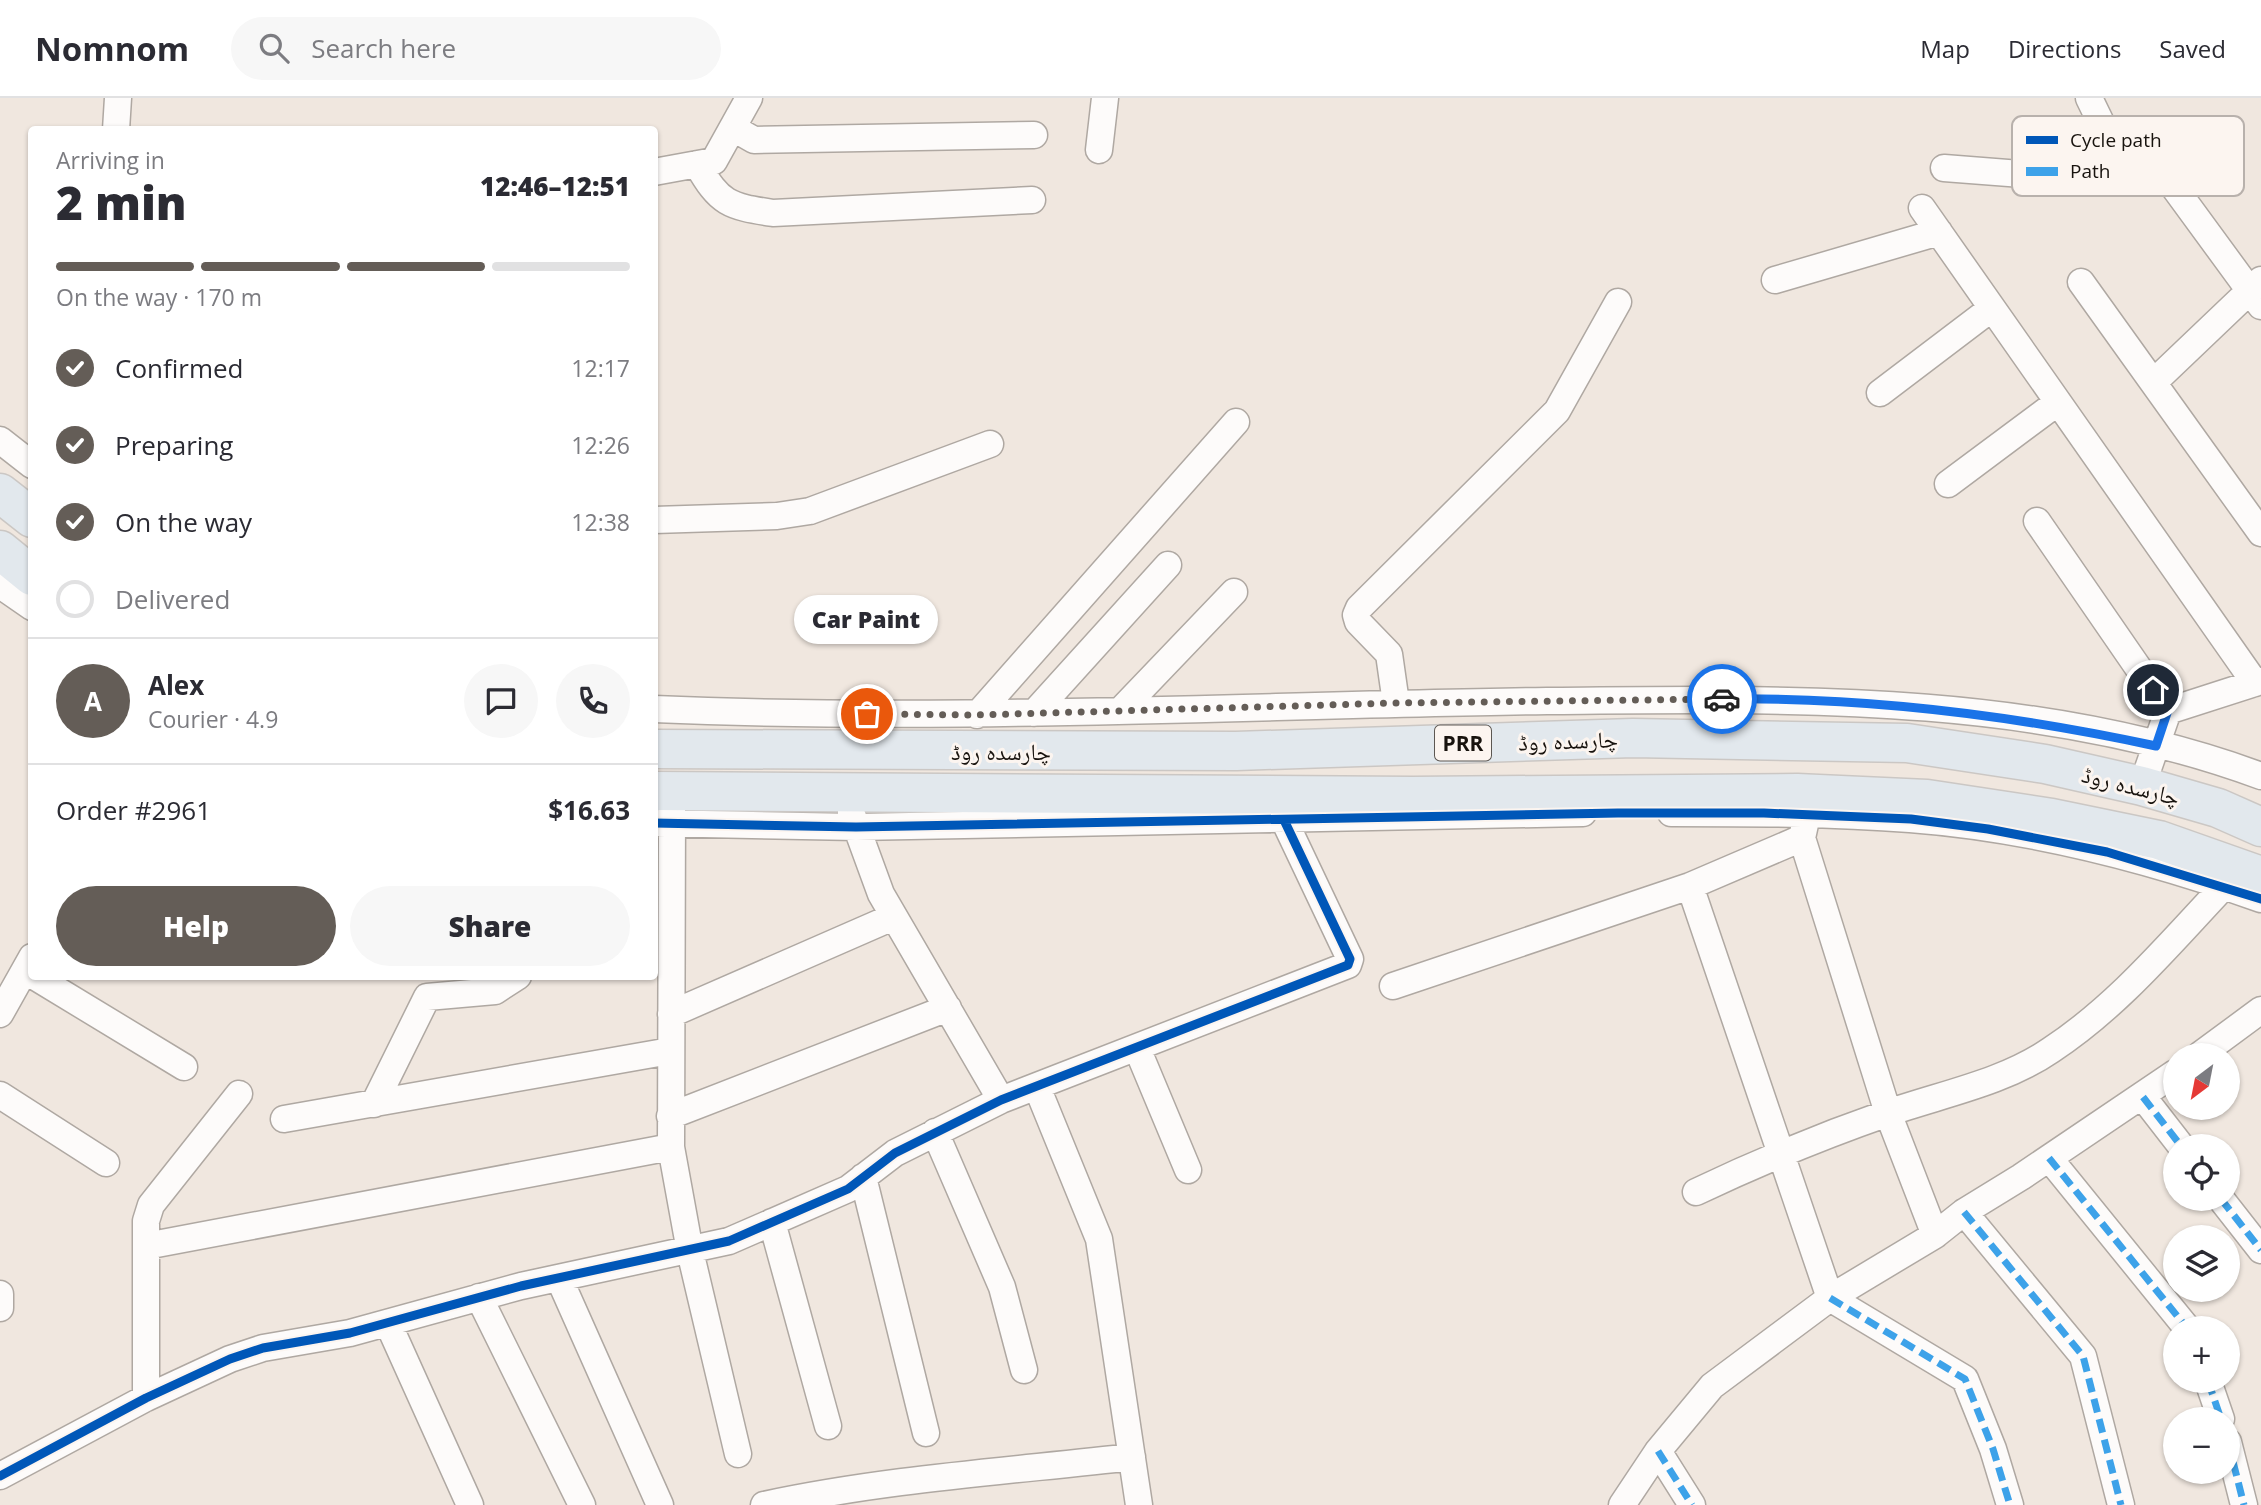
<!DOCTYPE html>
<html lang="en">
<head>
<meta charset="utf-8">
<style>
  :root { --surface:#fff; --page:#f7f7f7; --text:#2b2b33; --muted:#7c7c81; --line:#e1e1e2; --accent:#645d57 }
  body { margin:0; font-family:"Open Sans","Noto Naskh Arabic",sans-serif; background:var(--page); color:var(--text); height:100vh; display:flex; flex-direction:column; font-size:26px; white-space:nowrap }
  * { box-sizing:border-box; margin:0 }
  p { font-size:23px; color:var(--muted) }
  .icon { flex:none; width:38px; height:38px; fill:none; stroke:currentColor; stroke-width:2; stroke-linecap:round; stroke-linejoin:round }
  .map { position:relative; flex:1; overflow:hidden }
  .panel { position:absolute; left:28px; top:28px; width:630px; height:854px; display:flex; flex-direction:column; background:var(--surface); border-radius:7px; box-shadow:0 2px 5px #0004 }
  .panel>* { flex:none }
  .needle { width:46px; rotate:212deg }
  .buttons { position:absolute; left:2163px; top:945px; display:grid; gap:14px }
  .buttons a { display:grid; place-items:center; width:77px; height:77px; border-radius:50%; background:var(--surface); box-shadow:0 2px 5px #0004; font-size:35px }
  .pin { position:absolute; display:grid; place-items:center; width:60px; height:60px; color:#fff; margin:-30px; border:4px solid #fff; border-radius:50%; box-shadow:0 2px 7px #0007 }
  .courier { position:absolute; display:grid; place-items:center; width:70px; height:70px; margin:-35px; border:5px solid #1a73e8; border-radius:50%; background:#fff; color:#222; box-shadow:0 2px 9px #0007 }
  .bubble { position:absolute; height:49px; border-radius:24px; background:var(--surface); box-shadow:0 2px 5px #0004; font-size:23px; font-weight:800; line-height:49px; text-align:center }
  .headline em { font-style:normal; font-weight:800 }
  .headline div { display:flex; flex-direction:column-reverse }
  .headline { display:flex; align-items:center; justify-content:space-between; height:119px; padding:0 28px }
  h1 { font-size:46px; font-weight:800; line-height:52px }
  .bar { display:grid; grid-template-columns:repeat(4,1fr); gap:10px 7px; align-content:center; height:84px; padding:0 28px }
  .bar i { height:9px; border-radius:5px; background:var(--line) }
  .bar .selected { background:var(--accent) }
  .bar p { grid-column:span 4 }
  .line { display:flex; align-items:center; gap:18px; padding:0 28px; border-top:2px solid var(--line) }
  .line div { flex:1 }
  .round { display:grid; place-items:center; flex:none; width:74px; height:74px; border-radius:37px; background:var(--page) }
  ol { padding:0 28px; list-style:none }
  li { display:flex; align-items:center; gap:21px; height:77px }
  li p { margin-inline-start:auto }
  li .icon { padding:7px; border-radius:50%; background:var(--accent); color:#fff; stroke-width:4 }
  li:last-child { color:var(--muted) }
  li i { width:38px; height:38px; border:4px solid var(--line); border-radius:50% }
  .action { display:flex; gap:14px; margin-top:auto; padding:14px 28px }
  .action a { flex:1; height:80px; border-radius:42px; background:var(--accent); color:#fff; font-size:28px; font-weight:800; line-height:80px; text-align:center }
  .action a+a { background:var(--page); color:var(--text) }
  header { display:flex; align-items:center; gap:42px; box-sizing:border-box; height:98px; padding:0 35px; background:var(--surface); border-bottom:2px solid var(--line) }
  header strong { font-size:33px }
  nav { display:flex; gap:38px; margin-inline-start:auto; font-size:24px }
  .search { width:490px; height:63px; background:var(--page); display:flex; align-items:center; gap:18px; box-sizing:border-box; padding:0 24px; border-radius:38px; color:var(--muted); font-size:26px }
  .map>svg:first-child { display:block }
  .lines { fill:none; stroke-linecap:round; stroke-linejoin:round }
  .minor-casing { stroke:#afa8a2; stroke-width:29 }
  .highway-casing { stroke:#cbc7c4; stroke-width:41 }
  .minor { stroke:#fdfbfa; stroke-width:26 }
  .highway { stroke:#e2e8ed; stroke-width:38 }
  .quiet { stroke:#3da2e9; stroke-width:7; stroke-dasharray:14 7; stroke-linecap:butt }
  .cycleway-casing { stroke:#fcf5f0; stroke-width:13 }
  .cycleway { stroke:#0057b8; stroke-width:9 }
  .done { stroke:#645d57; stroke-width:7; stroke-dasharray:0 12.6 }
  .route { stroke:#1a73e8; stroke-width:9 }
  .labels { text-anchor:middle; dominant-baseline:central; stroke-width:6; stroke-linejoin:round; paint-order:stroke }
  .shield { fill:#fcf5f0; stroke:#5c5752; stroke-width:2 }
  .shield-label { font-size:21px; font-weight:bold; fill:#18130e }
  .street-label { font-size:23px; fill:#18130e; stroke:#fcf5f0 }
  .key { fill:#fcf5f0; stroke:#b8b1ac; stroke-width:2 }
  .key-label { font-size:19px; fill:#18130e }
</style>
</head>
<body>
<header>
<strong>Nomnom</strong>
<div class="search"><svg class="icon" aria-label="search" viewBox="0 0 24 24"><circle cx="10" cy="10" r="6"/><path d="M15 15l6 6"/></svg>Search here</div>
<nav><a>Map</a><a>Directions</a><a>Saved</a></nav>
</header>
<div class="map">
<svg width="2261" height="1407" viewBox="0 0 2261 1407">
  <rect width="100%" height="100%" fill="#f0e7df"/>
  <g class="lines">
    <defs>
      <path id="minor" d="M733 30 754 42 1034 37
        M116 32 118 0
        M1099 52 1105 0
        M2149 55 2261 208
        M697 66C720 106 728 108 773 115L1032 102
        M1944 70 2111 83 2105 33 2089 0
        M654 74 714 63 749 0
        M1922 110 2255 585
        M1775 182 1939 134
        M2081 184 2261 435
        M2154 284 2261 182
        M1880 295 1992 210
        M0 342 32 367
        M1948 386 2058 304
        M654 422 777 418 810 413 990 346
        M2037 423 2168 613
        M0 487 32 509
        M1396 605 1389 556 1358 524 1356 517 1359 510 1557 313 1618 204
        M654 611C952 624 1249 607 1547 603 1785 601 2034 594 2261 678
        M1121 612 1234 494
        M1034 615 1168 467
        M977 617 1236 324
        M2142 688 2168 613 2261 583
        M672 711 671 1049 690 1153 738 1356
        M851 714 881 796 1001 1002
        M1671 715C1750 715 1831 715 1910 721 2029 730 2149 761 2261 801
        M1807 717 1802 740 1888 1015 1935 1137
        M654 725 856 729 1583 715
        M1690 788 1830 1200 1965 1281 1993 1351 2010 1407
        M34 878 184 969
        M1393 888 1690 788 1802 740
        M0 916 32 859
        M671 916 893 819
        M1137 950 1188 1072
        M2200 957 2261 912
        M1037 989 1099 1141 1139 1407
        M0 997 106 1065
        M2143 999 2181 1048
        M374 1006 427 899 495 893 518 878
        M670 1018 948 910
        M284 1021 670 953
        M935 1034 1002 1189 1024 1272
        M2049 1060 2187 1230
        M863 1079 926 1335
        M1696 1094C1759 1064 1822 1038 1888 1015 1942 996 2003 985 2051 952 2118 908 2170 845 2224 788
        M2221 1101 2261 1152
        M1964 1114 2083 1258 2121 1407
        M772 1124 828 1328
        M146 1148 671 1049
        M559 1180 660 1407
        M0 1196V1210
        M479 1199 582 1407
        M388 1225 470 1407
        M2208 1283 2221 1321
        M146 1300V1123L151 1107 239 996
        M2228 1344 2244 1407
        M1658 1353 1692 1407
        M0 1378 146 1300 230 1261 263 1250 350 1235 521 1188 729 1143 848 1091 895 1055 1001 1002 1348 867 1350 861 1284 722
        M764 1407C885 1381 1010 1373 1132 1359
        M1622 1407 1658 1353 1712 1288 1830 1200 1935 1137 1964 1114 2021 1079 2175 975"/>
      <path id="highway" d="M0 395 32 420
        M0 452 32 478
        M654 651 1236 653 1633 640 1907 645 2045 666 2142 688 2218 710 2261 729
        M654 693 1413 698 1797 695 1927 701 2052 720 2159 742 2261 778"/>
    </defs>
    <use href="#minor" class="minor-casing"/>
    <use href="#highway" class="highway-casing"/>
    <use href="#minor" class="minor"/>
    <use href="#highway" class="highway"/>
    <path class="quiet" d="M2143 999 2181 1048
      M2049 1060 2187 1230
      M2221 1101 2261 1152
      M1964 1114 2083 1258 2121 1407
      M1830 1200 1965 1281 1993 1351 2010 1407
      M2208 1283 2221 1321
      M2228 1344 2244 1407
      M1658 1353 1692 1407"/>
    <defs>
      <path id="cycleway" d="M654 725 856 729 1618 715H1764L1911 721 1988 731 2107 754 2261 801
        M0 1378 146 1300 230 1261 263 1250 350 1235 521 1188 729 1143 848 1091 895 1055 1001 1002 1348 867 1350 861 1284 722"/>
    </defs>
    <use href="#cycleway" class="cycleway-casing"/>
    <use href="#cycleway" class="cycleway"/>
  </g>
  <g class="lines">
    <path class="done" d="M867 616 976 617 1396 605 1722 601"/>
    <path class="route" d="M1722 601C1869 599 2012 617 2156 648L2168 612 2153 592"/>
  </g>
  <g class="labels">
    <rect class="shield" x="1435" y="627.5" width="56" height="35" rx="5"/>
    <g class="shield-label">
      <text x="1463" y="645">PRR</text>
    </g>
    <g class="street-label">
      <text transform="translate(1568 642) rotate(-2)">چارسدہ روڈ</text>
      <text x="1001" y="653">چارسدہ روڈ</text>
      <text transform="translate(2131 687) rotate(14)">چارسدہ روڈ</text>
    </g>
  </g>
  <rect x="2012" y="18" width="232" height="80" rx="10" class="key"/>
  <rect x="2026" y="38" width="32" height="8" fill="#0057b8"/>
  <rect x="2026" y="69" width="32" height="9" fill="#3da2e9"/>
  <g class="key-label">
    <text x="2070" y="49">Cycle path</text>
    <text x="2070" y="80">Path</text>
  </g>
</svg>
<div class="buttons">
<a><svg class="needle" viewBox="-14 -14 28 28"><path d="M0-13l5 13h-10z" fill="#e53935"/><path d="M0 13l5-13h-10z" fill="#7c7c81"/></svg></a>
<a><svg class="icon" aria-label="locate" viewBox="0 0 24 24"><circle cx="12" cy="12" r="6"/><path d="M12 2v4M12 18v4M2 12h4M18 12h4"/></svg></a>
<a><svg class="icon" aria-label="layers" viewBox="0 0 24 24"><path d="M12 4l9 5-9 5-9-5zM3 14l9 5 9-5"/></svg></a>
<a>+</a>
<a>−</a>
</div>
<div class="pin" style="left:867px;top:616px;background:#ea580c"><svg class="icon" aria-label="bag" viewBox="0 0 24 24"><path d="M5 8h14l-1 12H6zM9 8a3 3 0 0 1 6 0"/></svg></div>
<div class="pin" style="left:2153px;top:592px;background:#1f2937"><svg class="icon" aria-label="home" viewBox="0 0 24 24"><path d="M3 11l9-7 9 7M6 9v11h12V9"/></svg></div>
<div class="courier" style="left:1722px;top:601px"><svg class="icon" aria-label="car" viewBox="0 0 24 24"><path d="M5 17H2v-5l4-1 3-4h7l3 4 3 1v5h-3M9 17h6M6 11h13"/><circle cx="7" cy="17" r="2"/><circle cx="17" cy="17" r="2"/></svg></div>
<div class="bubble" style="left:794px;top:497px;width:144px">Car Paint</div>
<section class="panel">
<div class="headline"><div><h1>2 min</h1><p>Arriving in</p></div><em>12:46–12:51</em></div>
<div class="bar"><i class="selected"></i><i class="selected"></i><i class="selected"></i><i></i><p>On the way · 170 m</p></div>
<ol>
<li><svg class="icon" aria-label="check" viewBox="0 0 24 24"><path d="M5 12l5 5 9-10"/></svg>Confirmed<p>12:17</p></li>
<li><svg class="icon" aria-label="check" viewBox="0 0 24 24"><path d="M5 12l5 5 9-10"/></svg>Preparing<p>12:26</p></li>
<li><svg class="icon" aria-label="check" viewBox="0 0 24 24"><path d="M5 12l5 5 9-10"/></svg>On the way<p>12:38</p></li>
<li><i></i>Delivered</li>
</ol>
<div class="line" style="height:126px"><b class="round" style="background:var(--accent);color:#fff">A</b><div><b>Alex</b><p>Courier · 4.9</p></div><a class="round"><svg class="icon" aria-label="chat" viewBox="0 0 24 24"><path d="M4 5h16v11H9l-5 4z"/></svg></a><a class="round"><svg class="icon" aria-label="phone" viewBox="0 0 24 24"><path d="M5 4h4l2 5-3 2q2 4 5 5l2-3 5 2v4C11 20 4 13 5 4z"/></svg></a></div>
<div class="line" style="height:91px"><div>Order #2961</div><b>$16.63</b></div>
<div class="action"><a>Help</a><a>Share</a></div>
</section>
</div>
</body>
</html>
